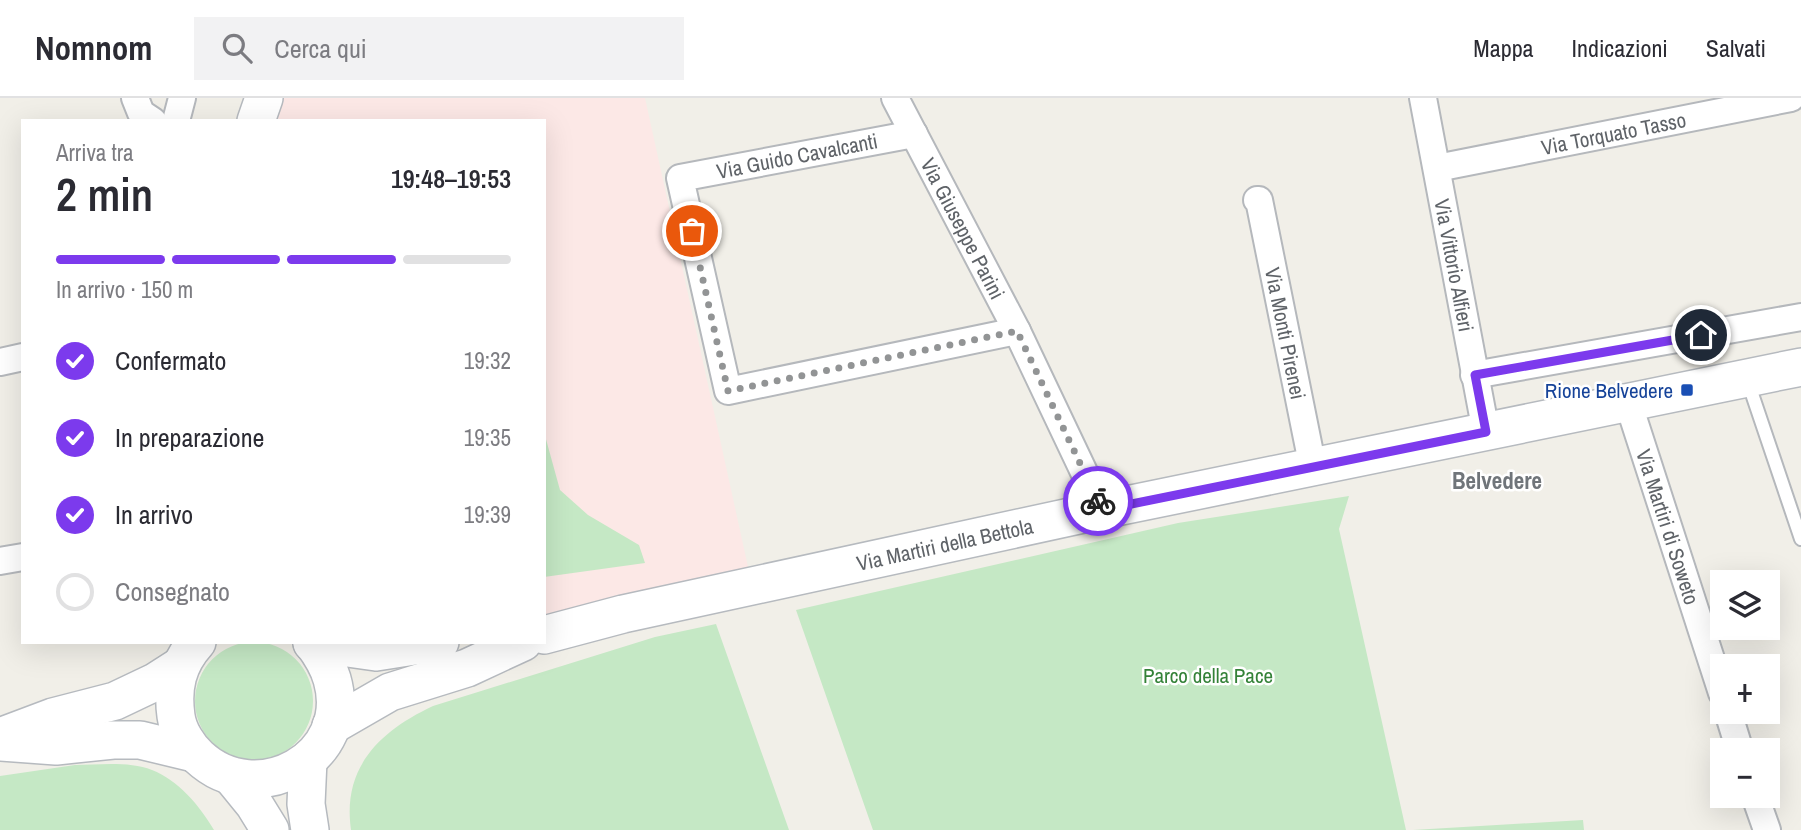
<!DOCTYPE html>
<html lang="it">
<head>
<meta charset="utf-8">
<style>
  :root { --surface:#fff; --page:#f2f2f3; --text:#2b2b33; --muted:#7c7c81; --line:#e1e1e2; --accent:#7c3aed }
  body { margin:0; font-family:"Archivo Narrow",sans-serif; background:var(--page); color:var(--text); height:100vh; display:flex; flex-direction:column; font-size:26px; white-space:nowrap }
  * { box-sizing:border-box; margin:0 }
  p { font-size:23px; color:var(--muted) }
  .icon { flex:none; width:38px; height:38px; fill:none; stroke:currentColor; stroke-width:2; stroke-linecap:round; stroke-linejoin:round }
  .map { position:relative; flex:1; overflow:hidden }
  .sheet { position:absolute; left:21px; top:21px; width:525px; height:525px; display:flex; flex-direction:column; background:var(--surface); border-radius:0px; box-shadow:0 7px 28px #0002 }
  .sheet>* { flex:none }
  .tools { position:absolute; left:1710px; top:472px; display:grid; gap:14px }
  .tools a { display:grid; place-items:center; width:70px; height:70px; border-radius:0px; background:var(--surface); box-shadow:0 7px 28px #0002; font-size:35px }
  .pin { position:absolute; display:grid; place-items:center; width:60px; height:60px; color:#fff; margin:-30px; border:4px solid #fff; border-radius:50%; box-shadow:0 2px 7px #0007 }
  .courier { position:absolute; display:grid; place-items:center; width:70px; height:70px; margin:-35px; border:5px solid #7c3aed; border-radius:50%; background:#fff; color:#222; box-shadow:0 2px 9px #0007 }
  .head em { font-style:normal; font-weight:600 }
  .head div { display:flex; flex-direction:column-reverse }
  .head { display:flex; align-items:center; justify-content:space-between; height:119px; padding:0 35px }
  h1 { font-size:46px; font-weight:600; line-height:52px }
  .bar { display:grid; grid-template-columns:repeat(4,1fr); gap:10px 7px; align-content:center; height:84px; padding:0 35px }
  .bar i { height:9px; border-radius:5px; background:var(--line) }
  .bar .on { background:var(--accent) }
  .bar p { grid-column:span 4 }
  ol { padding:0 35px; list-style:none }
  li { display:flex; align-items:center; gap:21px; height:77px }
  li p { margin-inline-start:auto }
  li .icon { padding:7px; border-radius:50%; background:var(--accent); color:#fff; stroke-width:4 }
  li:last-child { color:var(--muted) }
  li i { width:38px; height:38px; border:4px solid var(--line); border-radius:50% }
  header { display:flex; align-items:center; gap:42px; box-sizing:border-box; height:98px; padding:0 35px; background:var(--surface); border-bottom:2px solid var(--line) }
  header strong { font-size:33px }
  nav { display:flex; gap:38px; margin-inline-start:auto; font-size:24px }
  .search { width:490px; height:63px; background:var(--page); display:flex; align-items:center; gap:18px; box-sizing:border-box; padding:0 24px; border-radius:0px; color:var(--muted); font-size:26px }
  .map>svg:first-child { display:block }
  .medical { fill:#fce8e6 }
  .green { fill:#c5e8c5 }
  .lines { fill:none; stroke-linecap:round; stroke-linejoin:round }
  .lane-casing { stroke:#b5b8bc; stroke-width:16 }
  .street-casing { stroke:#b5b8bc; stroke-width:30 }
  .secondary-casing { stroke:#b6babf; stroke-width:40 }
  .lane { stroke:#fff; stroke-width:12 }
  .street { stroke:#fff; stroke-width:26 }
  .secondary { stroke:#fff; stroke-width:37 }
  .done { stroke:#929495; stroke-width:7; stroke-dasharray:0 12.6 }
  .route { stroke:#7c3aed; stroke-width:9 }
  .transit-dot { fill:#1a4fb4; stroke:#fff; stroke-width:2.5 }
  .labels { text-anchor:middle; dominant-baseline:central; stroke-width:5; stroke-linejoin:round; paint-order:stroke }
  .street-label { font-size:21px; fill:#5f6368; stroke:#fff }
  .transit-label { font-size:21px; fill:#164399; stroke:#fff; text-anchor:end }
  .park-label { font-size:21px; fill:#348238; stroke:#fff }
  .neighbourhood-label { font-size:23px; font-weight:bold; fill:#70757a; stroke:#fff }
</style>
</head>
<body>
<header>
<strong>Nomnom</strong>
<div class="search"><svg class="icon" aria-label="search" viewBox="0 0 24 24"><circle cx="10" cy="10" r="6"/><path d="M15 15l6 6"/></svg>Cerca qui</div>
<nav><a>Mappa</a><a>Indicazioni</a><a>Salvati</a></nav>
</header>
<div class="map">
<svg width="1801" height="732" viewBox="0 0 1801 732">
  <rect width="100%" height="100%" fill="#f1efe8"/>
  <path class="medical" d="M264 0H645L752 487 544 537V23H255Z"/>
  <path class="green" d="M544 334 560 392 588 417 639 447 645 465 544 479Z
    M1349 398 1339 431 1406 732H873L796 512 1178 425Z
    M716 526 789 732H351C342 669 380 633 433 608L655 539Z
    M195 603a59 59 0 1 1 118 0a59 59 0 1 1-118 0Z
    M75 667C98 667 129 663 152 672 178 682 200 708 214 732H0V678Z
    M1583 722 1584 732H1413Z"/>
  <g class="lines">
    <defs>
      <path id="lane" d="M1748 284 1801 441"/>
      <g id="street">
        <path d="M135 0 141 15 153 23"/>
        <path id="s1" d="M895 0 1017 233 1102 412"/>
        <path id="s2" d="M1423 0 1486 334"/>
        <path d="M176 23 182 0"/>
        <path d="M914 36 680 80 728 293 1017 233"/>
        <path id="s3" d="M1437 70 1791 0"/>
        <path id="s4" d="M1257 102H1259L1313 370"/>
        <path d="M0 264 23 259"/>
        <path d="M1474 277 1801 219"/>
        <path id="s5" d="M1628 304 1722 595"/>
        <path d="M0 463 23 459"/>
        <path d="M1728 614 1740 653"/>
        <path d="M1755 698 1767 732"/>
      </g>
      <g id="secondary">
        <path d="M256 23 264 0"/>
        <path id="s6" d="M544 537 623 516 1102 412 1801 269"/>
        <path d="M197 544C177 566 172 590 176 618 178 633 188 649 199 659 257 713 355 660 332 581 328 567 321 556 312 544"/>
        <path d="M312 545 376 554 440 544"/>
        <path d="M331 628 390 594 467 570 523 544"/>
        <path d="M0 639 53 619 115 603 155 584 180 568"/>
        <path d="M0 644 56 648 113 642H140L194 655"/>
        <path d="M308 662 306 706 310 732"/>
        <path d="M232 679 254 706 270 732"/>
      </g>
    </defs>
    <use href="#lane" class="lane-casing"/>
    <use href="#street" class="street-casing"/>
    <use href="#secondary" class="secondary-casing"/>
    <use href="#lane" class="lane"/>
    <use href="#street" class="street"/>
    <use href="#secondary" class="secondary"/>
  </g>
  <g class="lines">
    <path class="done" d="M692 133 728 293 1017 233 1098 403"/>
    <path class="route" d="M1098 403 1102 412 1486 334 1475 277 1701 237"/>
  </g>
  <rect class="transit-dot" x="1680" y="285" width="14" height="14" rx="3.5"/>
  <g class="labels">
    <g class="street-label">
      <text stroke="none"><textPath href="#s3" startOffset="180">Via Torquato Tasso</textPath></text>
      <text transform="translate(797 58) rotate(-11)">Via Guido Cavalcanti</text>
      <text stroke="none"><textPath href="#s1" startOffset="147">Via Giuseppe Parini</textPath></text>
      <text stroke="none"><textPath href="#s2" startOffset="170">Via Vittorio Alfieri</textPath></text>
      <text stroke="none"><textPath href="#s4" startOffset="138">Via Monti Pirenei</textPath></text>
      <text stroke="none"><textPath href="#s5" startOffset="131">Via Martiri di Soweto</textPath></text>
      <text stroke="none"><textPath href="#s6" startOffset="411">Via Martiri della Bettola</textPath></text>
    </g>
    <g class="transit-label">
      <text x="1673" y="292">Rione Belvedere</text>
    </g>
    <g class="park-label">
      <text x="1208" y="577">Parco della Pace</text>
    </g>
    <g class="neighbourhood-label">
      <text x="1497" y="382">Belvedere</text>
    </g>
  </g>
</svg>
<div class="tools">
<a><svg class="icon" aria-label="layers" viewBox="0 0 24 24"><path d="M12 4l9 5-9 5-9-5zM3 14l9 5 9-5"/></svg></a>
<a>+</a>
<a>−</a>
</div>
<div class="pin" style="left:692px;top:133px;background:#ea580c"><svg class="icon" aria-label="bag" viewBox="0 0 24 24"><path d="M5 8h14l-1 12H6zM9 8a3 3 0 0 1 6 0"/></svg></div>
<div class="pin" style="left:1701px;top:237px;background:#1f2937"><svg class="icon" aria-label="home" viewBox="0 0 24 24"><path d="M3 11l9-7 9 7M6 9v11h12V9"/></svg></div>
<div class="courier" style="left:1098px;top:403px"><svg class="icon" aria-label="bike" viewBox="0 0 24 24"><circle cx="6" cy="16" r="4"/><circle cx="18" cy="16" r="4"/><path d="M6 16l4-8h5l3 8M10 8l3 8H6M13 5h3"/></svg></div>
<section class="sheet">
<div class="head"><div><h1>2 min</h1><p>Arriva tra</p></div><em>19:48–19:53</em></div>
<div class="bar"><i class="on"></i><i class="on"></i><i class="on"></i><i></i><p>In arrivo · 150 m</p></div>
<ol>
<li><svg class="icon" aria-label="check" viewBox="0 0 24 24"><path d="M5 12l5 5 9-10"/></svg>Confermato<p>19:32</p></li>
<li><svg class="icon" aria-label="check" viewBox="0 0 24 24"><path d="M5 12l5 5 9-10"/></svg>In preparazione<p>19:35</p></li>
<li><svg class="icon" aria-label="check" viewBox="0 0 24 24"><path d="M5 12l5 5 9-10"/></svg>In arrivo<p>19:39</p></li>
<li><i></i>Consegnato</li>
</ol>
</section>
</div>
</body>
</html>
